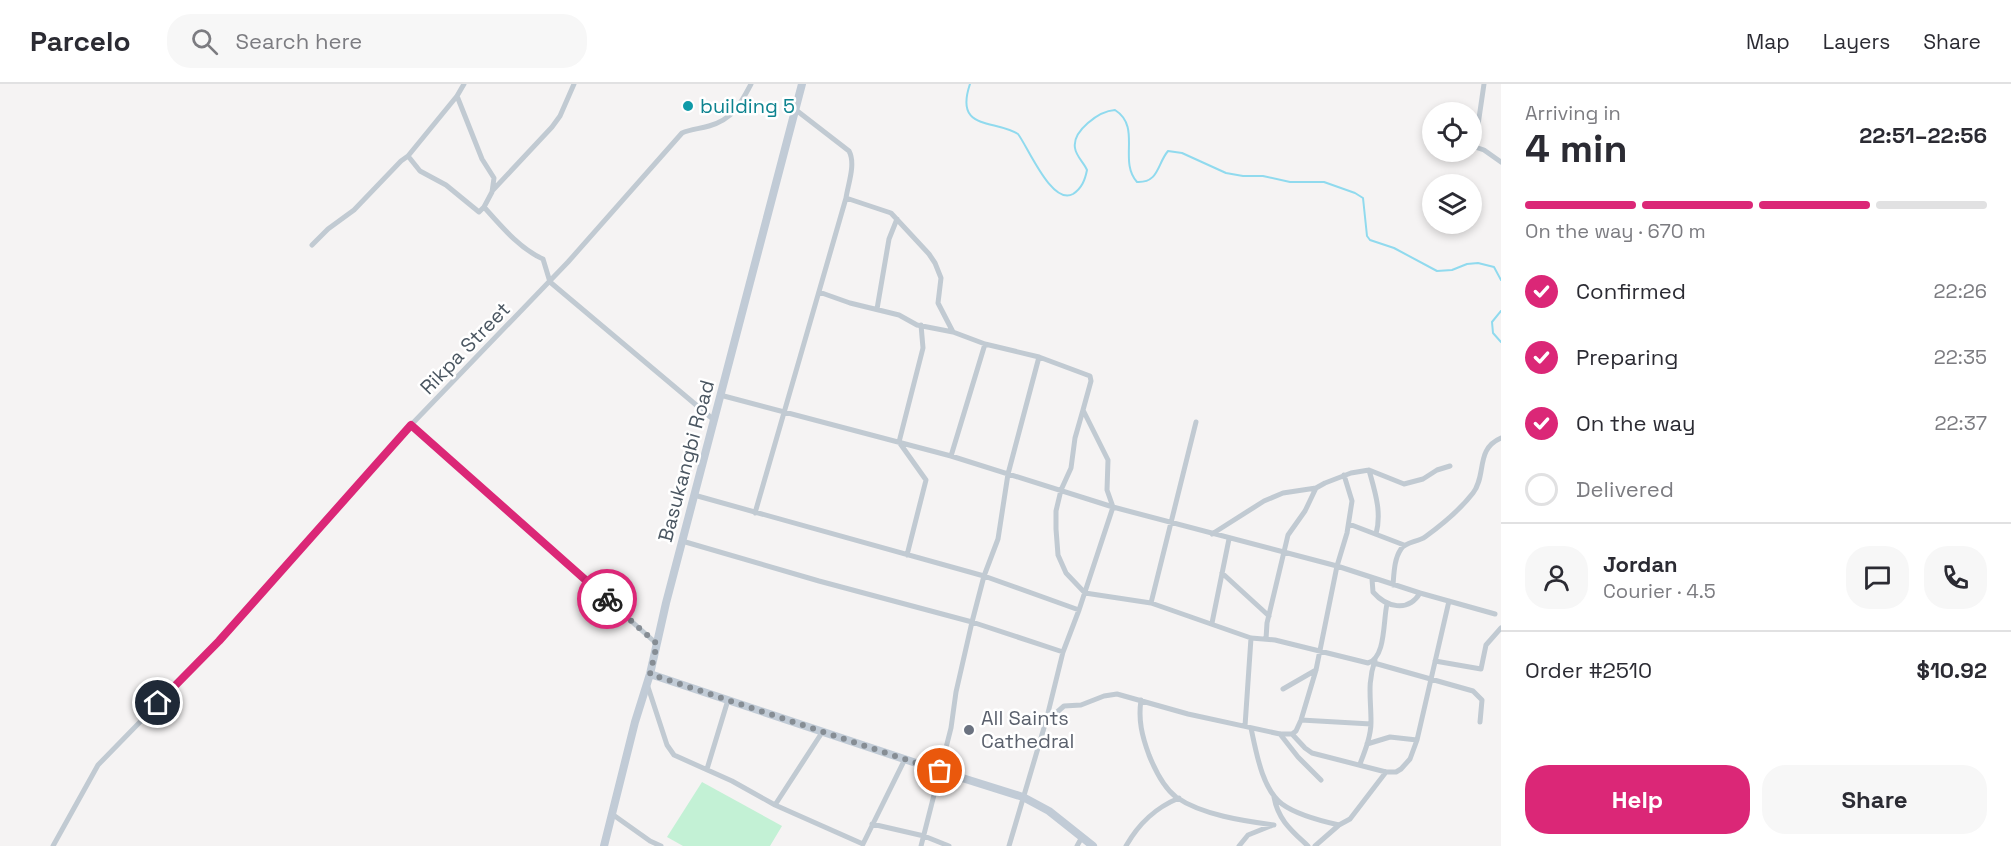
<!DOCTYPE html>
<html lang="en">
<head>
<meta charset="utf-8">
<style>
  :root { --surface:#fff; --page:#f7f7f7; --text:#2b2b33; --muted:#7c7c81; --line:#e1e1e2; --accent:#db2777 }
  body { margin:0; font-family:"Space Grotesk",sans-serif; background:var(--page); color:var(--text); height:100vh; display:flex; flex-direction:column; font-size:22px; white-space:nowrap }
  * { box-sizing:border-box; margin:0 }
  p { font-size:20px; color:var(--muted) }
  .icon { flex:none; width:33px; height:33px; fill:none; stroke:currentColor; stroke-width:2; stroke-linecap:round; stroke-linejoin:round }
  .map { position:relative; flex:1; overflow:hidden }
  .side { display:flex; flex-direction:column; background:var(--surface); width:510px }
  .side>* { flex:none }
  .buttons { position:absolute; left:1422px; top:18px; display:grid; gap:12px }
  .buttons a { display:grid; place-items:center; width:60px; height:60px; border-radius:50%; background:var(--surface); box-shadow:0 3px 9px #0003; font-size:30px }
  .pin { position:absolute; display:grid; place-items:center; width:51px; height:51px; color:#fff; margin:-26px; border:3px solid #fff; border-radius:50%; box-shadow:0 2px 6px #0007 }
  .courier { position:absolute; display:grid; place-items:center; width:60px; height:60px; margin:-30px; border:4px solid #db2777; border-radius:50%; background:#fff; color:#222; box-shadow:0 2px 8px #0007 }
  .overview em { font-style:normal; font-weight:800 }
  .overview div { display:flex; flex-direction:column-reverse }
  .overview { display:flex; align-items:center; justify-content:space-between; height:102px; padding:0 24px }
  h1 { font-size:39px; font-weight:800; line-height:45px }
  .bar { display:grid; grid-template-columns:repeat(4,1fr); gap:9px 6px; align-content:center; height:72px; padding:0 24px }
  .bar i { height:8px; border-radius:4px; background:var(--line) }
  .bar .active { background:var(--accent) }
  .bar p { grid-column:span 4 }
  .line { display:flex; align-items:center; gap:15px; padding:0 24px; border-top:2px solid var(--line) }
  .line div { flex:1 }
  .round { display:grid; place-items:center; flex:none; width:63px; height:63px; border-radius:24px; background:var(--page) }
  ol { padding:0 24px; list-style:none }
  li { display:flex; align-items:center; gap:18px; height:66px }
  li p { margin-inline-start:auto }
  li .icon { padding:6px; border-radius:50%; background:var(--accent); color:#fff; stroke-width:4 }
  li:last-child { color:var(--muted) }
  li i { width:33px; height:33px; border:3px solid var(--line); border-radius:50% }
  .cta { display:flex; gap:12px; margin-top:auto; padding:12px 24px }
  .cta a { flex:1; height:69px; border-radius:24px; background:var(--accent); color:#fff; font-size:24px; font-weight:800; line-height:69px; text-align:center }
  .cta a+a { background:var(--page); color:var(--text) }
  header { display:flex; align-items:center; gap:36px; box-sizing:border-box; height:84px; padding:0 30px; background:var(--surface); border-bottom:2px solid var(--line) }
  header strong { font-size:28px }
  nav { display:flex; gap:33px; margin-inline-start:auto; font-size:21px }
  .search { width:420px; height:54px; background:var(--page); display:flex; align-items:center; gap:15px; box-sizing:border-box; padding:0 21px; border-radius:24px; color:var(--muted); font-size:22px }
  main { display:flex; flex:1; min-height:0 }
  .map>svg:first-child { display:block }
  .green { fill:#c3f1d5 }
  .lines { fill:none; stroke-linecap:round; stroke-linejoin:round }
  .stream { stroke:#90daee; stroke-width:2 }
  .street { stroke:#c1cad2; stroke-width:5 }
  .secondary { stroke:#c1cbd6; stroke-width:8 }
  .done { stroke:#868d94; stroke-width:6; stroke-dasharray:0 10.8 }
  .route { stroke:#db2777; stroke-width:8 }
  .culture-dot { fill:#0f9aa8; stroke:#fff; stroke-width:2 }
  .worship-dot { fill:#6b7280; stroke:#fff; stroke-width:2 }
  .labels { text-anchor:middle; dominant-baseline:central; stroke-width:5; stroke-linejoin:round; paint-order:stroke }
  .culture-label { font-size:20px; fill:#0d838f; stroke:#fff; text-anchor:start }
  .street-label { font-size:20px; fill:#4a5661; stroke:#fff }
  .worship-label { font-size:20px; fill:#5b616d; stroke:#fff; text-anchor:start }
</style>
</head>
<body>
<header>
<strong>Parcelo</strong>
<div class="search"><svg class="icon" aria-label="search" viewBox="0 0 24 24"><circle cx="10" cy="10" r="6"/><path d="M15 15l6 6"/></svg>Search here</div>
<nav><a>Map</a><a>Layers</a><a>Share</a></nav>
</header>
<main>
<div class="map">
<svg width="1501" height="762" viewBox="0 0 1501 762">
  <rect width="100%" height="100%" fill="#f5f3f3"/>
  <path class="green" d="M702 698 782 742 770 762H683L667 753Z"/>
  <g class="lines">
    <path class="stream" d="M970 0C954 47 994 35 1018 50 1028 63 1052 122 1073 110 1082 104 1085 96 1087 86 1084 79 1076 72 1075 64 1072 47 1099 27 1115 26 1142 43 1118 77 1137 98 1159 99 1157 80 1168 67L1182 69 1226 89 1243 92H1263L1290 98H1324L1355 109 1363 114 1367 152 1370 156 1394 164 1437 187 1452 186 1467 180 1478 179 1494 183 1501 196
      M1501 227 1492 238 1493 249 1501 258"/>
    <path class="street" d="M464 0 457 12 482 75 494 94 492 108 484 123C501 142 520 165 543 175L550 198 714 336
      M796 26 849 67C856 80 848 100 846 114L891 129 929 170 935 179 941 194 938 219 953 248
      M1472 54 1478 41 1484 0
      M1472 62 1484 66 1501 78
      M408 72 420 87 446 101 479 128 484 123
      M493 106 552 43 560 32 574 0
      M312 161 328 145 354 126 401 77 408 72 457 12
      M819 208 850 219 899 231 917 241 953 248 985 260 1039 273 1090 292 1091 297 1083 326 1108 376 1107 406 1113 423 1079 526 1063 568 1046 637 1009 762
      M877 225 889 155 897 135
      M720 311 951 372 1113 423 1337 482 1420 509 1495 530
      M1083 326 1075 354 1071 384 1061 406 1056 427V445L1058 471 1066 489 1085 509 1151 519 1251 554 1275 556 1368 579C1386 574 1383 536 1387 520
      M411 341 657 560
      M951 372 985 260
      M1369 386C1375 408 1382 428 1376 450
      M694 411 984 492 1079 526
      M755 429 846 114
      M1349 440 1404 461
      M1212 450 1264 417 1283 409 1316 404 1325 399 1351 389 1369 386 1404 400 1423 395 1437 386 1450 382
      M682 457 819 497 972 538 1063 568
      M907 471 926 396 899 358 923 264 921 241
      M1222 489 1269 532
      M1372 495 1373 508C1386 523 1408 529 1420 509
      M1393 501C1394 490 1394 475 1401 465 1405 458 1418 458 1425 453 1443 440 1459 427 1473 409 1487 391 1475 365 1501 354
      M1151 519 1196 338
      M1212 539 1229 455
      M1266 555 1267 539 1288 451 1305 427 1316 404
      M1435 577 1481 585 1486 561 1501 544
      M1374 579 1473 607 1482 616 1480 638
      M647 600 667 661 674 671 732 697 775 721 863 760 905 675
      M1283 605 1316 586
      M1141 616C1138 636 1142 652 1149 671 1155 686 1163 703 1176 713 1202 731 1244 737 1274 741
      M1048 636 1064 622 1081 621 1104 612 1117 610 1188 630 1280 650H1292L1296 647 1301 636 1316 586 1337 482 1347 449 1352 417 1344 391
      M1301 636 1371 640
      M1245 642 1251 554
      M1251 644C1256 667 1262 705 1282 720 1297 731 1321 737 1339 741
      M1280 650 1298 673 1321 696
      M1292 650 1305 664 1312 669 1386 688H1396L1401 685 1410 675 1417 656 1449 517
      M1367 660 1390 653 1417 656
      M1360 680C1365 667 1371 652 1371 638 1371 614 1367 600 1375 576
      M707 685 728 616
      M1274 713C1278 736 1292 747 1308 762
      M775 721 823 647
      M612 730 650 757 661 762
      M872 740 924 752 949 762
      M53 762 98 681 219 557 411 341 568 178 682 49C691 45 699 45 709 42 733 35 740 21 751 0
      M921 762 951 644 956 608 972 538 984 492 998 455 1008 390 1039 273
      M1077 762 1082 753
      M1126 762C1139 739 1155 724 1179 714
      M1239 762 1248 751 1273 741
      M1315 762 1339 741 1350 735 1386 688"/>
    <path class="secondary" d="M650 590 940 687 1023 713 1049 727 1093 762
      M604 762 635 638 650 590 666 519 802 0"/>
  </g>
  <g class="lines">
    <path class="done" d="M607 515 657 560 650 590 940 687"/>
    <path class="route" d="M158 619 219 557 411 341 607 515"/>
  </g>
  <circle class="culture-dot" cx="688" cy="22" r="6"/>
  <circle class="worship-dot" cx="969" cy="646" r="6"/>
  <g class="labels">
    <g class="culture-label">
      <text x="700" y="22">building 5</text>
    </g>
    <g class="street-label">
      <text transform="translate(465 264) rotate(-46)">Rikpa Street</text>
      <text transform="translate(686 377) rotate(-75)">Basukangbi Road</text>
    </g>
    <g class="worship-label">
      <text x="981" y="634">All Saints<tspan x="981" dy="23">Cathedral</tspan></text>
    </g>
  </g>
</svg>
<div class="buttons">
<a><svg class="icon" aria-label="locate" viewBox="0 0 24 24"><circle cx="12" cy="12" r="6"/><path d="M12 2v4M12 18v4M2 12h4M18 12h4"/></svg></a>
<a><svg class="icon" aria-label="layers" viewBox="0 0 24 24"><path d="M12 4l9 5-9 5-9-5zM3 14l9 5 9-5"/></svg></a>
</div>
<div class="pin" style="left:940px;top:687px;background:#ea580c"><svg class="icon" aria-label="bag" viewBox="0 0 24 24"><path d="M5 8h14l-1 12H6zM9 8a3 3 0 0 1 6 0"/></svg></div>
<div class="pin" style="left:158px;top:619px;background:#1f2937"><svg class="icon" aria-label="home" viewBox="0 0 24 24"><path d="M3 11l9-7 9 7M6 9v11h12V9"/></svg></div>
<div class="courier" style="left:607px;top:515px"><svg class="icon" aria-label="bike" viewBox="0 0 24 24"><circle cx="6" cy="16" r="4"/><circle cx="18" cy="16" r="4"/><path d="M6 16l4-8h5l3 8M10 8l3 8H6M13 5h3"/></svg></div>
</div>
<section class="side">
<div class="overview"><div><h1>4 min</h1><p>Arriving in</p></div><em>22:51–22:56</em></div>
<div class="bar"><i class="active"></i><i class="active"></i><i class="active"></i><i></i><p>On the way · 670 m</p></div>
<ol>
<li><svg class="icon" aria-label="check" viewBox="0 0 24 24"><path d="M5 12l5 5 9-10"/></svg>Confirmed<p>22:26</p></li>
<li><svg class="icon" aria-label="check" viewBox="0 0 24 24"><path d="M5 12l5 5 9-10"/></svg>Preparing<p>22:35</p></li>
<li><svg class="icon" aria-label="check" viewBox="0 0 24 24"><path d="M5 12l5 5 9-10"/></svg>On the way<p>22:37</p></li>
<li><i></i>Delivered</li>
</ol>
<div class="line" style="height:108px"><a class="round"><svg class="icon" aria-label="person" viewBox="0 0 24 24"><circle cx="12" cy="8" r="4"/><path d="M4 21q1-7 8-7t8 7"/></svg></a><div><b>Jordan</b><p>Courier · 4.5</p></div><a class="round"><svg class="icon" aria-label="chat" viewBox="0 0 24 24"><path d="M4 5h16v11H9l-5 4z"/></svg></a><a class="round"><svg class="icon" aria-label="phone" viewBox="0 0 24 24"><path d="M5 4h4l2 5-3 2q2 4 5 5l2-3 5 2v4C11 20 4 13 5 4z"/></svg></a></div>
<div class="line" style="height:78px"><div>Order #2510</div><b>$10.92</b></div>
<div class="cta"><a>Help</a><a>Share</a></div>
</section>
</main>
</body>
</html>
